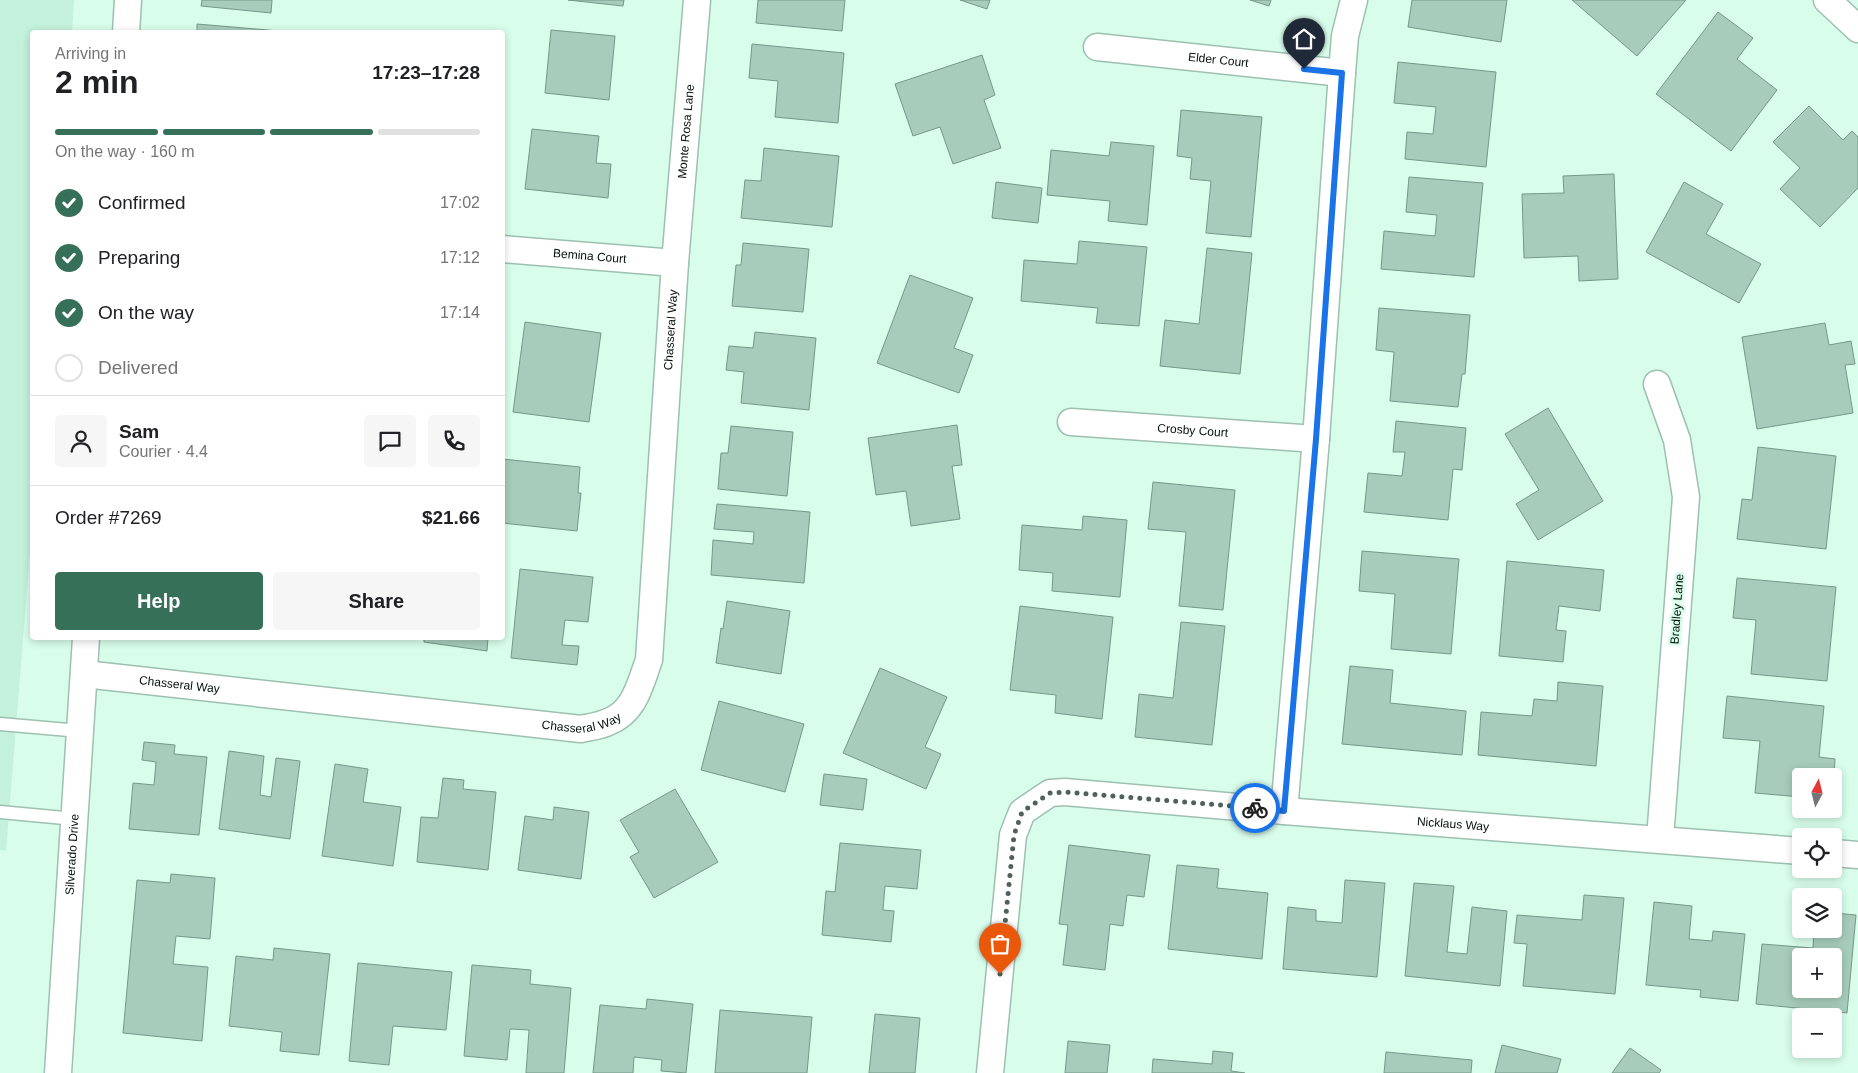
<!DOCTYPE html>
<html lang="en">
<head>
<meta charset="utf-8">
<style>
  :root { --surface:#fff; --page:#f6f6f6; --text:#202124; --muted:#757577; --line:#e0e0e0; --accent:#367058 }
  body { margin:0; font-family:Arial,sans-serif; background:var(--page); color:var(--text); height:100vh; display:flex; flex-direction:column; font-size:19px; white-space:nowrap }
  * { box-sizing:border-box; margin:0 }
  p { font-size:16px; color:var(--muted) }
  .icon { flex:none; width:28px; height:28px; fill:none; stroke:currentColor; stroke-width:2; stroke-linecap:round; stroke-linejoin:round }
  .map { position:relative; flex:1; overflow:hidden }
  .details { position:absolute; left:30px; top:30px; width:475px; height:610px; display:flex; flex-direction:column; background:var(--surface); border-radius:5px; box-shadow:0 2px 8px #0003 }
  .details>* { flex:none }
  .needle { width:32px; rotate:7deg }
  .buttons { position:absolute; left:1792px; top:768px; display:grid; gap:10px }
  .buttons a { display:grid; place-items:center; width:50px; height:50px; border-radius:5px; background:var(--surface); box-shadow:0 2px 8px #0003; font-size:25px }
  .pin { position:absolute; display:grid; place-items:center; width:42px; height:42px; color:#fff; margin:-51px -21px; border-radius:50% 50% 50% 0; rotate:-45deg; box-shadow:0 0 5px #0007 }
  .pin .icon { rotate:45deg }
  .courier { position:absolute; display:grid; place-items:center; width:50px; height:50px; margin:-25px; border:4px solid #1a73e8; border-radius:50%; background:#fff; color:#222; box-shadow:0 1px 6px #0007 }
  .overview em { font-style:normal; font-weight:700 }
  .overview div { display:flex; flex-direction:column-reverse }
  .overview { display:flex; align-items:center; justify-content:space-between; height:85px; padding:0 25px }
  h1 { font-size:32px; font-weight:700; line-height:38px }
  .bar { display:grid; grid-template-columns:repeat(4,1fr); gap:8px 5px; align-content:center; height:60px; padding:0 25px }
  .bar i { height:6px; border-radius:4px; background:var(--line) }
  .bar .current { background:var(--accent) }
  .bar p { grid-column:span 4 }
  .line { display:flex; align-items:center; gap:12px; padding:0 25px; border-top:1px solid var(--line) }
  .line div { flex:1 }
  .round { display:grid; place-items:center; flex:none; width:52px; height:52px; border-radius:5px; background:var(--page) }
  ol { padding:0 25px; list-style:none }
  li { display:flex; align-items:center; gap:15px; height:55px }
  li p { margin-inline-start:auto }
  li .icon { padding:5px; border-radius:50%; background:var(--accent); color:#fff; stroke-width:4 }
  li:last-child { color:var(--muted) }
  li i { width:28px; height:28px; border:2px solid var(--line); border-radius:50% }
  .button { display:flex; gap:10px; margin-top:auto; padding:10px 25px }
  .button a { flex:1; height:58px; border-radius:5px; background:var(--accent); color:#fff; font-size:20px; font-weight:700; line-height:58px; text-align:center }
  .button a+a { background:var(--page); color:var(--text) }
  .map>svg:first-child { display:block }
  .built { fill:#c4f1dc }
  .building { fill:#a7ccbb; stroke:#759888; fill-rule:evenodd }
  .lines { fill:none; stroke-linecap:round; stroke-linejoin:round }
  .service-casing { stroke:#9dc0b0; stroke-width:15 }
  .minor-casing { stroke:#9dc0b0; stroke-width:29 }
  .service { stroke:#fff; stroke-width:12 }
  .minor { stroke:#fff; stroke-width:26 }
  .done { stroke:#4e6259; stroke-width:5; stroke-dasharray:0 9 }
  .route { stroke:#1a73e8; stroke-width:6 }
  .labels { text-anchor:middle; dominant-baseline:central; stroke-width:5; stroke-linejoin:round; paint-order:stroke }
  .street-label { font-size:12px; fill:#040f0a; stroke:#d8fdeb }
</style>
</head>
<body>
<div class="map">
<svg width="1858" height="1073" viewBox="0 0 1858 1073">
  <rect width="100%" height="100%" fill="#d8fdeb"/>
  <path class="built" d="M0 0H74L72 32H32V528L6 851 0 850Z"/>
  <path class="building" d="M202 0H272L271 13 201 6Z
    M568 0H624L623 6Z
    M758 0H845L842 31 756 23Z
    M960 0H990L987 9Z
    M1250 0H1271L1269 6Z
    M1412 0H1507L1501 42 1408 27Z
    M1572 0H1686L1637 56Z
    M1718 12 1753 38 1737 59 1777 90 1731 151 1656 94Z
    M197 24 291 32H197Z
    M551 30 615 36 609 100 545 93Z
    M752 44 844 53 838 123 775 117 778 81 749 78Z
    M982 55 995 95 984 100 1001 148 953 164 940 127 913 136 895 84Z
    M1398 62 1496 72 1486 167 1405 159 1407 132 1433 134 1436 107 1394 103Z
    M1809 106 1843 140 1852 131 1858 137V188L1820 227 1780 189 1800 168 1773 142Z
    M1181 110 1262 117 1251 237 1206 233 1211 181 1190 179 1192 158 1177 156Z
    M532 129 599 136 596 163 611 164 608 198 525 189Z
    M1111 142 1154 146 1147 225 1108 221 1110 201 1047 195 1051 150 1109 156Z
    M764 148 839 156 832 227 741 218 745 180 761 181Z
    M1614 174 1618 279 1579 281 1578 256 1524 258 1522 194 1564 193 1563 176Z
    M1409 177 1483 183 1474 277 1381 269 1384 231 1435 236 1437 215 1406 212Z
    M996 182 1042 188 1038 223 992 218Z
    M1684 182 1723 204 1706 234 1761 264 1739 303 1646 252Z
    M1079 241 1147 247 1139 326 1096 323 1098 308 1021 301 1024 260 1077 264Z
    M743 243 809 249 803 312 732 306 736 265H741Z
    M1207 248 1252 253 1240 374 1160 366 1165 320 1199 324Z
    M910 275 973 298 954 348 973 355 959 393 877 363Z
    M1379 308 1470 315 1465 374H1462L1458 407 1390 401 1394 352 1376 350Z
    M525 322 601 333 589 422 513 412Z
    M1825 323 1829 345 1851 341 1855 364 1845 365 1853 413 1757 429 1742 337Z
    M755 332 816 338 809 410 741 403 744 372 726 370 729 346 753 348Z
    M1548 408 1603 501 1538 540 1516 504 1539 490 1505 434Z
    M1396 421 1466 428 1462 470 1453 469 1448 520 1364 512 1368 473 1402 476 1405 452H1393Z
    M957 425 962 465 952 466 960 519 911 526 906 491 876 495 868 438Z
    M731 426 793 432 787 496 718 489 721 453H728Z
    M1758 447 1836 456 1826 549 1737 539 1742 499 1752 500Z
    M502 459 580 467 578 493H581L577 531 502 523Z
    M1153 482 1235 490 1223 610 1179 606 1186 532 1148 529Z
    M717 504 810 512 804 583 711 575 713 540 753 544 754 532 714 529Z
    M1083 516 1127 520 1120 597 1052 591 1053 573 1019 570 1022 525 1082 530Z
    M1362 551 1459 559 1451 654 1391 649 1395 594 1359 591Z
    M1507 561 1604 570 1600 611 1559 606 1556 630 1566 631 1563 662 1499 656Z
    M520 569 593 577 588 622 565 620 562 645 579 646 577 665 511 658Z
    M1737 578 1836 587 1827 681 1751 674 1756 620 1733 618Z
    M727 601 790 611 781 674 716 663 721 628 723 629Z
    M1020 606 1113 617 1102 719 1055 713 1056 695 1010 690Z
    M1181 622 1225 626 1212 745 1135 737 1139 694 1173 698Z
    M424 638H488L487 651 424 642Z
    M1350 666 1393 670 1390 703 1466 711 1462 755 1342 744Z
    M880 668 947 697 925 747 941 754 926 789 843 753Z
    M1558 682 1603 686 1596 766 1478 755 1481 712 1532 716 1534 699 1557 701Z
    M1727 696 1824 706 1819 757 1835 759 1834 775 1819 774V776H1801V797L1755 793 1760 741 1723 738Z
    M719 701 804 724 785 792 701 770Z
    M144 742 175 745 174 754 207 757 199 835 129 829 133 783 154 785 156 762 142 760Z
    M229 751 264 756 260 795 271 797 276 758 300 761 290 839 219 829Z
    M335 764 368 769 363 802 401 807 393 866 322 856Z
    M824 774 867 779 863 810 820 805Z
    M443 778 464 780 463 789 496 792 488 870 417 862 421 817 438 818Z
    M675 789 718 862 654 898 630 857 639 852 620 820Z
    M554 807 589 812 581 879 518 870 525 816 553 820Z
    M840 843 921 850 917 889 885 886 883 910 894 911 891 942 822 935 826 891 835 892Z
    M1069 845 1150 855 1144 897 1127 895 1123 926 1110 924 1105 970 1063 965 1068 925 1059 924Z
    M1177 865 1219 869 1217 888 1268 893 1262 959 1168 949Z
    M171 874 215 878 210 939 176 936 173 964 208 967 202 1041 123 1033 137 880 170 883Z
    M1345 880 1385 883 1377 977 1283 969 1288 907 1316 910V921L1342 923Z
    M1414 883 1454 886 1447 952 1467 954 1472 907 1507 911 1500 986 1405 976Z
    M1584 895 1624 898 1615 994 1523 986 1527 944 1514 943 1517 915 1582 920Z
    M1654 902 1692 906 1689 939 1712 941 1713 931 1745 934 1738 1001 1700 997 1701 990 1646 985Z
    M1834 913 1856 915 1847 1013 1756 1004 1762 944 1813 948 1814 929H1834ZM1801 956H1834V989H1801Z
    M274 948 330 954 319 1055 280 1051 282 1032 229 1026 236 956 273 960Z
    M358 963 452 972 446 1030 393 1026 389 1065 349 1061Z
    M472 965 531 970 530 984 571 988 564 1073H526L529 1030 510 1029 507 1060 464 1056Z
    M647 999 693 1004 686 1073 661 1071 662 1060 634 1057 633 1073H593L600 1005 646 1009Z
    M720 1010 812 1017 807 1073H715Z
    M875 1014 920 1018 915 1073H869Z
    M1068 1041 1110 1045 1107 1073H1065Z
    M1502 1045 1561 1059 1557 1073H1495Z
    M1630 1048 1661 1070 1659 1073H1612Z
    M1213 1051 1233 1053 1231 1071 1245 1073H1152L1153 1059 1212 1064Z
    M1386 1052 1472 1060 1471 1073H1384Z"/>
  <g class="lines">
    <defs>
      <path id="service" d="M0 724 80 731
        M0 812 75 819"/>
      <g id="minor">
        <path d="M1827 0 1858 29"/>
        <path d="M126 32 128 0"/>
        <path id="s1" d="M1097 47 1342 73"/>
        <path id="s2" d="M502 249 675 263"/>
        <path d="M1657 384 1677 440 1686 497 1660 839"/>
        <path id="s3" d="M1071 422 1316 439"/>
        <path id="s4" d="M84 674 581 729C590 727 600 726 608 722 635 712 640 684 649 660L675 263 697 0"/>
        <path d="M1284 811 1316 439 1342 73 1345 36 1354 0"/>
        <path d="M1834 853 1858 855"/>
        <path id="s5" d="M58 1073 86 638"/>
        <path id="s6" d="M990 1073 1013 835 1022 812 1050 793 1065 792 1284 811 1801 851"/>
      </g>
    </defs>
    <use href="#service" class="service-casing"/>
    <use href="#minor" class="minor-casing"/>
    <use href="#service" class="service"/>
    <use href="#minor" class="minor"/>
  </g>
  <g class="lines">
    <path class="done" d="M1000 974 1014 835 1022 812 1050 793 1065 792 1255 808"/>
    <path class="route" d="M1255 808 1284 811 1316 439 1342 73 1304 69"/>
  </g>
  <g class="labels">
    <g class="street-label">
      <text stroke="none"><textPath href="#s1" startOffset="122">Elder Court</textPath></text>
      <text stroke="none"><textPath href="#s4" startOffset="1135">Monte Rosa Lane</textPath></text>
      <text stroke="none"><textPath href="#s2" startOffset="88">Bemina Court</textPath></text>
      <text stroke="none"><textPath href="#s4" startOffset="936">Chasseral Way</textPath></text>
      <text stroke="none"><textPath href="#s3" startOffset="122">Crosby Court</textPath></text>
      <text transform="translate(1677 609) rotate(-86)">Bradley Lane</text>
      <text stroke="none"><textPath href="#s4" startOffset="96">Chasseral Way</textPath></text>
      <text stroke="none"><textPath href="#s4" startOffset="501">Chasseral Way</textPath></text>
      <text stroke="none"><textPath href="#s6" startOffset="702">Nicklaus Way</textPath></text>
      <text stroke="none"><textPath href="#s5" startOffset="219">Silverado Drive</textPath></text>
    </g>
  </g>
</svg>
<div class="buttons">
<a><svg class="needle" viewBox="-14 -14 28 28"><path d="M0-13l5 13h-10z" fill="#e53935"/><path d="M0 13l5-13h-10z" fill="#757577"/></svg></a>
<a><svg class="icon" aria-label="locate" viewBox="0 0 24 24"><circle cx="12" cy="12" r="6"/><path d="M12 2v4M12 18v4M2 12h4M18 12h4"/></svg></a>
<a><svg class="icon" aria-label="layers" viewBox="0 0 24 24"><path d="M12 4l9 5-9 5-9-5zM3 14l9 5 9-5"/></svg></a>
<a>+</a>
<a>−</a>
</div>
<div class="pin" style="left:1000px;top:974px;background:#ea580c"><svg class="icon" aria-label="bag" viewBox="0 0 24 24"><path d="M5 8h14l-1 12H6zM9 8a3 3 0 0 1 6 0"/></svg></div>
<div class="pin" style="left:1304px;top:69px;background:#1f2937"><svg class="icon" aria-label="home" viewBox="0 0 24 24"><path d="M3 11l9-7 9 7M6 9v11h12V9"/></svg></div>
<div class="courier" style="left:1255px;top:808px"><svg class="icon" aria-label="bike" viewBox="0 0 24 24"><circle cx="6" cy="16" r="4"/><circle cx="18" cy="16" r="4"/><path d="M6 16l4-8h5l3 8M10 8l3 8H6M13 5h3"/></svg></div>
<section class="details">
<div class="overview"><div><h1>2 min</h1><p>Arriving in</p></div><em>17:23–17:28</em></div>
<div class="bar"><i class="current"></i><i class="current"></i><i class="current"></i><i></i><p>On the way · 160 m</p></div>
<ol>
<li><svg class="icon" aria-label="check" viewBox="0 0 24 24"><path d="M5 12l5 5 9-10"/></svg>Confirmed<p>17:02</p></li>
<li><svg class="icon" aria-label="check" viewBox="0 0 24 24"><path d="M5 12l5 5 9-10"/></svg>Preparing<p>17:12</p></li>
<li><svg class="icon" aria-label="check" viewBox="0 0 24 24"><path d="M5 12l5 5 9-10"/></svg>On the way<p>17:14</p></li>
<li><i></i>Delivered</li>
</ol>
<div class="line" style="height:90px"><a class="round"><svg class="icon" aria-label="person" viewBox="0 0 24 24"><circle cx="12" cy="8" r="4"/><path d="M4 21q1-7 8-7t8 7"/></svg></a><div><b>Sam</b><p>Courier · 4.4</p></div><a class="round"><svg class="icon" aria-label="chat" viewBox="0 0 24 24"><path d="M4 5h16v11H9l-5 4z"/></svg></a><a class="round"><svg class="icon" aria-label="phone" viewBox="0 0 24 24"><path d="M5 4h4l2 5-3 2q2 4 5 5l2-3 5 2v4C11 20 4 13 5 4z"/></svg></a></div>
<div class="line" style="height:65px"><div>Order #7269</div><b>$21.66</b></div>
<div class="button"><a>Help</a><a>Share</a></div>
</section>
</div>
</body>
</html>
